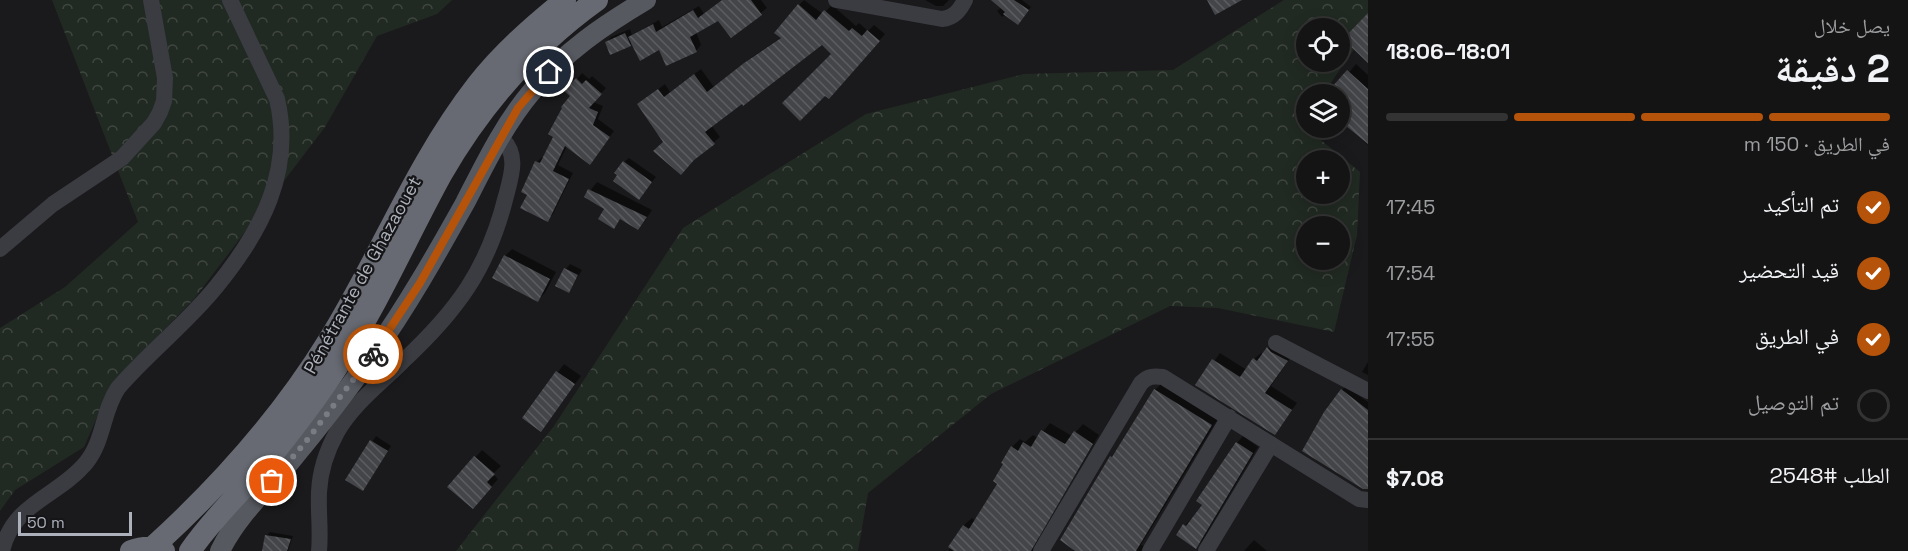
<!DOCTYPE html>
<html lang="ar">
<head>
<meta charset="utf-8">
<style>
  :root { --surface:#141415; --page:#212122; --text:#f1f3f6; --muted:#9d9ea0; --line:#333334; --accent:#b45309 }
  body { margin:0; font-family:"Space Grotesk","Noto Naskh Arabic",sans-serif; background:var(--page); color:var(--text); direction:rtl; height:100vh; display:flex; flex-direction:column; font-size:22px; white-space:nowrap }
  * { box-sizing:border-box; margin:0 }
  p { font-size:20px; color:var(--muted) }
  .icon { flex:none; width:33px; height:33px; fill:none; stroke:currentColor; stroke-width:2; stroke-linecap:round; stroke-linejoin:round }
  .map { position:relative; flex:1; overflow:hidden; direction:ltr }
  .drawer { display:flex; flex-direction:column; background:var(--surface); width:540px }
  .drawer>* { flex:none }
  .buttons { position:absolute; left:1296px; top:18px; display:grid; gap:12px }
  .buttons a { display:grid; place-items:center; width:54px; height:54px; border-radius:50%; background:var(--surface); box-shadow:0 3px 15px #0003,0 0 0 2px var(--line); font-size:30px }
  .scale { position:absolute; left:18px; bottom:15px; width:114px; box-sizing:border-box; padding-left:6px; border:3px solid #acb1bb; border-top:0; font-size:16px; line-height:21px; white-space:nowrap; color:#acb1bb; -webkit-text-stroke:4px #151517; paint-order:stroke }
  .pin { position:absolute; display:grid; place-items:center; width:51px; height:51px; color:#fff; margin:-26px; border:3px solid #fff; border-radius:50%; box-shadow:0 2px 6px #0007 }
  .courier { position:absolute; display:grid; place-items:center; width:60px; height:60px; margin:-30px; border:4px solid #b45309; border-radius:50%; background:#fff; color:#222; box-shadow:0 2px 8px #0007 }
  .overview em { font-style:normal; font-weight:700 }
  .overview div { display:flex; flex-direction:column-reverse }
  .overview { display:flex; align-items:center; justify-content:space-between; height:102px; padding:0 18px }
  h1 { font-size:39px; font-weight:700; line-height:45px }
  .bar { display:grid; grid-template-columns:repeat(4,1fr); gap:9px 6px; align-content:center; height:72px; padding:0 18px }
  .bar i { height:8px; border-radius:4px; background:var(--line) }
  .bar .on { background:var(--accent) }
  .bar p { grid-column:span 4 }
  .line { display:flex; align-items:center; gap:15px; padding:0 18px; border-top:2px solid var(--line) }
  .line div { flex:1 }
  ol { padding:0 18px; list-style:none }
  li { display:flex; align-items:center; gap:18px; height:66px }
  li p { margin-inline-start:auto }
  li .icon { padding:6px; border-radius:50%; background:var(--accent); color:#fff; stroke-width:4 }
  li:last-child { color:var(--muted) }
  li i { width:33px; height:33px; border:3px solid var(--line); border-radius:50% }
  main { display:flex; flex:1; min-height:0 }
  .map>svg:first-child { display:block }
  .forest { fill:url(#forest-crowns); fill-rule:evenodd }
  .shadow { fill:#0007 }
  .building { fill:url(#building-back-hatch) }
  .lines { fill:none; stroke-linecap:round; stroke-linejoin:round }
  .minor { stroke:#3b3c41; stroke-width:16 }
  .major { stroke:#575960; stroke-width:20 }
  .highway { stroke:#676a72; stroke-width:22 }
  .done { stroke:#797c83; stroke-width:6; stroke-dasharray:0 10.8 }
  .route { stroke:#b45309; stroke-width:8 }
  .labels { text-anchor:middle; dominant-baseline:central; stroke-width:4.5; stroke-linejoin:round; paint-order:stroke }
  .street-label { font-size:18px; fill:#acb1bb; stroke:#151517 }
</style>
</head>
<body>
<main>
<section class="drawer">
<div class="overview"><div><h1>2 دقيقة</h1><p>يصل خلال</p></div><em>18:01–18:06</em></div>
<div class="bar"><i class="on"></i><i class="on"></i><i class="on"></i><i></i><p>في الطريق · 150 m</p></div>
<ol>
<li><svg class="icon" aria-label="check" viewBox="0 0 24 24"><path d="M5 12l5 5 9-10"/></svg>تم التأكيد<p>17:45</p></li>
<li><svg class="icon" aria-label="check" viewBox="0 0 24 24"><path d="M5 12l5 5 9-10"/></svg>قيد التحضير<p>17:54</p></li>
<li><svg class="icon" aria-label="check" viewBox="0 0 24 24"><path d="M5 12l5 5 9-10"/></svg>في الطريق<p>17:55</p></li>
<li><i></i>تم التوصيل</li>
</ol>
<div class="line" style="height:78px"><div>الطلب #2548</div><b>$7.08</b></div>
</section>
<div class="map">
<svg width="1368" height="551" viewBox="0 0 1368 551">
  <defs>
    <pattern id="forest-crowns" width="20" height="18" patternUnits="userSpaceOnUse" patternTransform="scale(1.5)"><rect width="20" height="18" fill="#212a22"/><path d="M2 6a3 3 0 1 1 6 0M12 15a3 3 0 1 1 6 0" fill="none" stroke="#3f4640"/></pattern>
    <pattern id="building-back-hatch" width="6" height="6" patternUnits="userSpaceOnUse" patternTransform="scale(1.5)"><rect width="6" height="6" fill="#444549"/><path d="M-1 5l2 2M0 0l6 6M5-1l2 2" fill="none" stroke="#5c5d61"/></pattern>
  </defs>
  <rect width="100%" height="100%" fill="#1a1a1c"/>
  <path class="forest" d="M52 0H452L437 14 377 36 325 127 194 299 112 383 84 447 15 490 0 511V328L65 287 138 222Z
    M1284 0H1368V29L1323 94H1306V118L1303 123 1306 128 1360 172 1357 235 1334 332 1218 308 1170 306 991 394 868 493 858 551H456L554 426 683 228 866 114 1024 74 1173 70ZM1306 28H1340V62H1306ZM1306 160H1340V194H1306ZM1306 226H1340V260H1306Z"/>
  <path class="shadow" d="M722 0H761L767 8 731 36 718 19 696 32 701 45 696 51 660 48 632 42 630 45 607 42 611 37 630 29 632 35 659 20 662 27 699 6 704 14Z
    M804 0 823 14 832 5 856 26 859 23 868 31 874 25 885 34 835 91 833 54 823 42 711 125 720 137 696 157 665 142 639 104 665 84 670 92 701 69 714 87 752 57 782 37 799 5Z
    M925 0H949L943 6H936Z
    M994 0H1022L1031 7 1021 20 1006 14 1002 17 997 11 1002 7Z
    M1356 64 1368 75V145L1344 123 1343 124 1340 121V94H1331Z
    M582 73 589 79 592 76 606 88 593 102 603 106 598 119 614 131 590 163 567 146 558 165 573 173 553 214 548 220 529 195 537 162 542 157H545L572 96 577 79Z
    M629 158 656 177 639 198 624 162Z
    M597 182 652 210 645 221 638 228 621 218 613 227 606 208 586 196Z
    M512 249 556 272 545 293 538 300 505 256Z
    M570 264 582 270 569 291 566 269Z
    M1274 342 1293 354 1271 386 1297 403 1275 433 1198 384 1220 353 1247 370 1254 359 1261 353 1263 354Z
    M1368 362V375L1362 372Z
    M564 364 581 376 541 430 524 418Z
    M1163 382 1219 417 1141 545 1144 546 1141 551H1073L1111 457 1117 451 1155 390Z
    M1346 386 1368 402V488L1342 390Z
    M1050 423 1072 436 1083 424 1099 435 1039 536 1038 551H949L950 546 964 525 972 518 976 521 999 483 1012 447 1020 439 1025 442 1033 435 1038 438Z
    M376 436 391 446 367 484 347 480Z
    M1243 436 1258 447 1202 541 1196 547 1185 525 1191 519 1193 520 1204 504 1237 443Z
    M482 450 501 466 493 474 498 479 480 500 450 486Z
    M270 532 293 536 288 551H264L266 536Z
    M1254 540 1267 551H1244Z"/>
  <path class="building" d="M722 0H751L762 15 731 38 718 21 690 37 697 52 666 66 659 50 640 61 628 37 653 24 656 32 693 10 698 18Z
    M991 0H1014L1029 10 1018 25 1003 14 1005 12Z
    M1207 0H1242L1215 15Z
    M798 4 816 20 824 10 849 31 852 28 862 36 867 30 880 41 829 99 825 96 800 121 782 103 831 54 822 45 743 106 742 104 705 132 715 144 694 160 681 175 653 151 663 142 637 104 658 89 664 97 694 74 707 92 744 63 781 38 774 33Z
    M1368 13V63L1343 39Z
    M625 33 631 46 610 55 605 42Z
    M1347 70 1368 89V144L1340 121V94H1329L1334 89 1332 87Z
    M576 78 582 84 586 80 602 94 589 108 598 112 593 125 610 137 590 165 565 146 553 171 569 179 548 222 520 208 527 195 521 192 535 161 540 163 553 137 548 134 562 108 561 107 570 96 564 91Z
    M623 161 652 182 639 200 613 181 617 175 614 173Z
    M588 189 647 217 638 230 620 219 614 229 598 219 604 209 584 197Z
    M504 255 550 279 538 302 492 278Z
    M564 268 578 275 569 293 555 286Z
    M1267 347 1271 352 1288 361 1265 393 1292 410 1275 435 1195 385 1212 359 1240 377 1253 358 1257 361Z
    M556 371 575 384 541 432 522 418Z
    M1154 389 1212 425 1136 551H1075L1060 540 1110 456 1112 457Z
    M1341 389 1368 410V489H1363L1302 451 1324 412Z
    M1041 430 1065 444 1074 431 1093 444 1031 551H954L948 547 963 525 969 529 997 484 993 481 1003 464 1001 463 1011 446 1018 451 1023 442 1031 447Z
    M370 440 388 451 363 491 345 480Z
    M1236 442 1253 453 1196 549 1176 535 1183 524 1186 526 1202 505 1196 501Z
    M474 456 495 474 487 482 492 487 473 509 447 487Z
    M265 535 291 539 287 551H262Z"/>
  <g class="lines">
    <path class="minor" d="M836 0 942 19C954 18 960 10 965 0
      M0 249 53 204 122 158 154 123 160 112 164 101 165 78 151 0
      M1276 343 1368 391
      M2 551C13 503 57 497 85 464 104 442 102 412 118 388 148 353 187 323 216 287 261 232 294 171 277 99L230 0
      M319 551C321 531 318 512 319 492 320 471 327 450 337 432 353 404 380 384 402 362 457 311 488 269 506 196 512 174 519 153 500 137
      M1041 551 1141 383C1148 376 1153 376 1163 377L1359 499 1368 500
      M1150 551 1229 417
      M1206 551 1271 444"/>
    <path class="major" d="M220 551C237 516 265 491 290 462 319 427 347 391 373 354 407 306 436 255 465 203 485 164 504 124 533 90 564 52 604 25 646 0"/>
    <path class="highway" d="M153 547C220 486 281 418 329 340 381 256 415 165 477 85 502 53 533 26 565 0
      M131 551C142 547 152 546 164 551
      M190 551C212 519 239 494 264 465 290 433 315 401 337 367 377 306 406 239 441 175 480 107 533 46 597 0"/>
  </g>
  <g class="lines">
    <path class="done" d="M272 481 304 444 373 354"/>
    <path class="route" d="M373 354 420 283 518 108 549 72"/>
  </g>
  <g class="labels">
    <g class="street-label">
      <text transform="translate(362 275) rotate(-61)">Pénétrante de Ghazaouet</text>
    </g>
  </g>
</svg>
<div class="buttons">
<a><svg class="icon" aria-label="locate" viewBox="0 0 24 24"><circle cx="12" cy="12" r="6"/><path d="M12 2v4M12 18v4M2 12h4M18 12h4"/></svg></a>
<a><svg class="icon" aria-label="layers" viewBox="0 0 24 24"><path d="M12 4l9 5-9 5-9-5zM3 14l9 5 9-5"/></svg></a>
<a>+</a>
<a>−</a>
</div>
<div class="scale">50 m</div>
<div class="pin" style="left:272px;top:481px;background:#ea580c"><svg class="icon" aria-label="bag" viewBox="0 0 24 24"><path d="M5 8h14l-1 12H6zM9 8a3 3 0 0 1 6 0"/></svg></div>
<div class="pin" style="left:549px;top:72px;background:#1f2937"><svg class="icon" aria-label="home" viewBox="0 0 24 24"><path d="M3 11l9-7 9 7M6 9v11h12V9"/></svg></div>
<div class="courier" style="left:373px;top:354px"><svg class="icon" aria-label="bike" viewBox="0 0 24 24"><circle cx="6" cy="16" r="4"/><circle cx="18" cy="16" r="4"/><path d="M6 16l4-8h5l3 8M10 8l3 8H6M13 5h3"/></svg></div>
</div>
</main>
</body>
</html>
